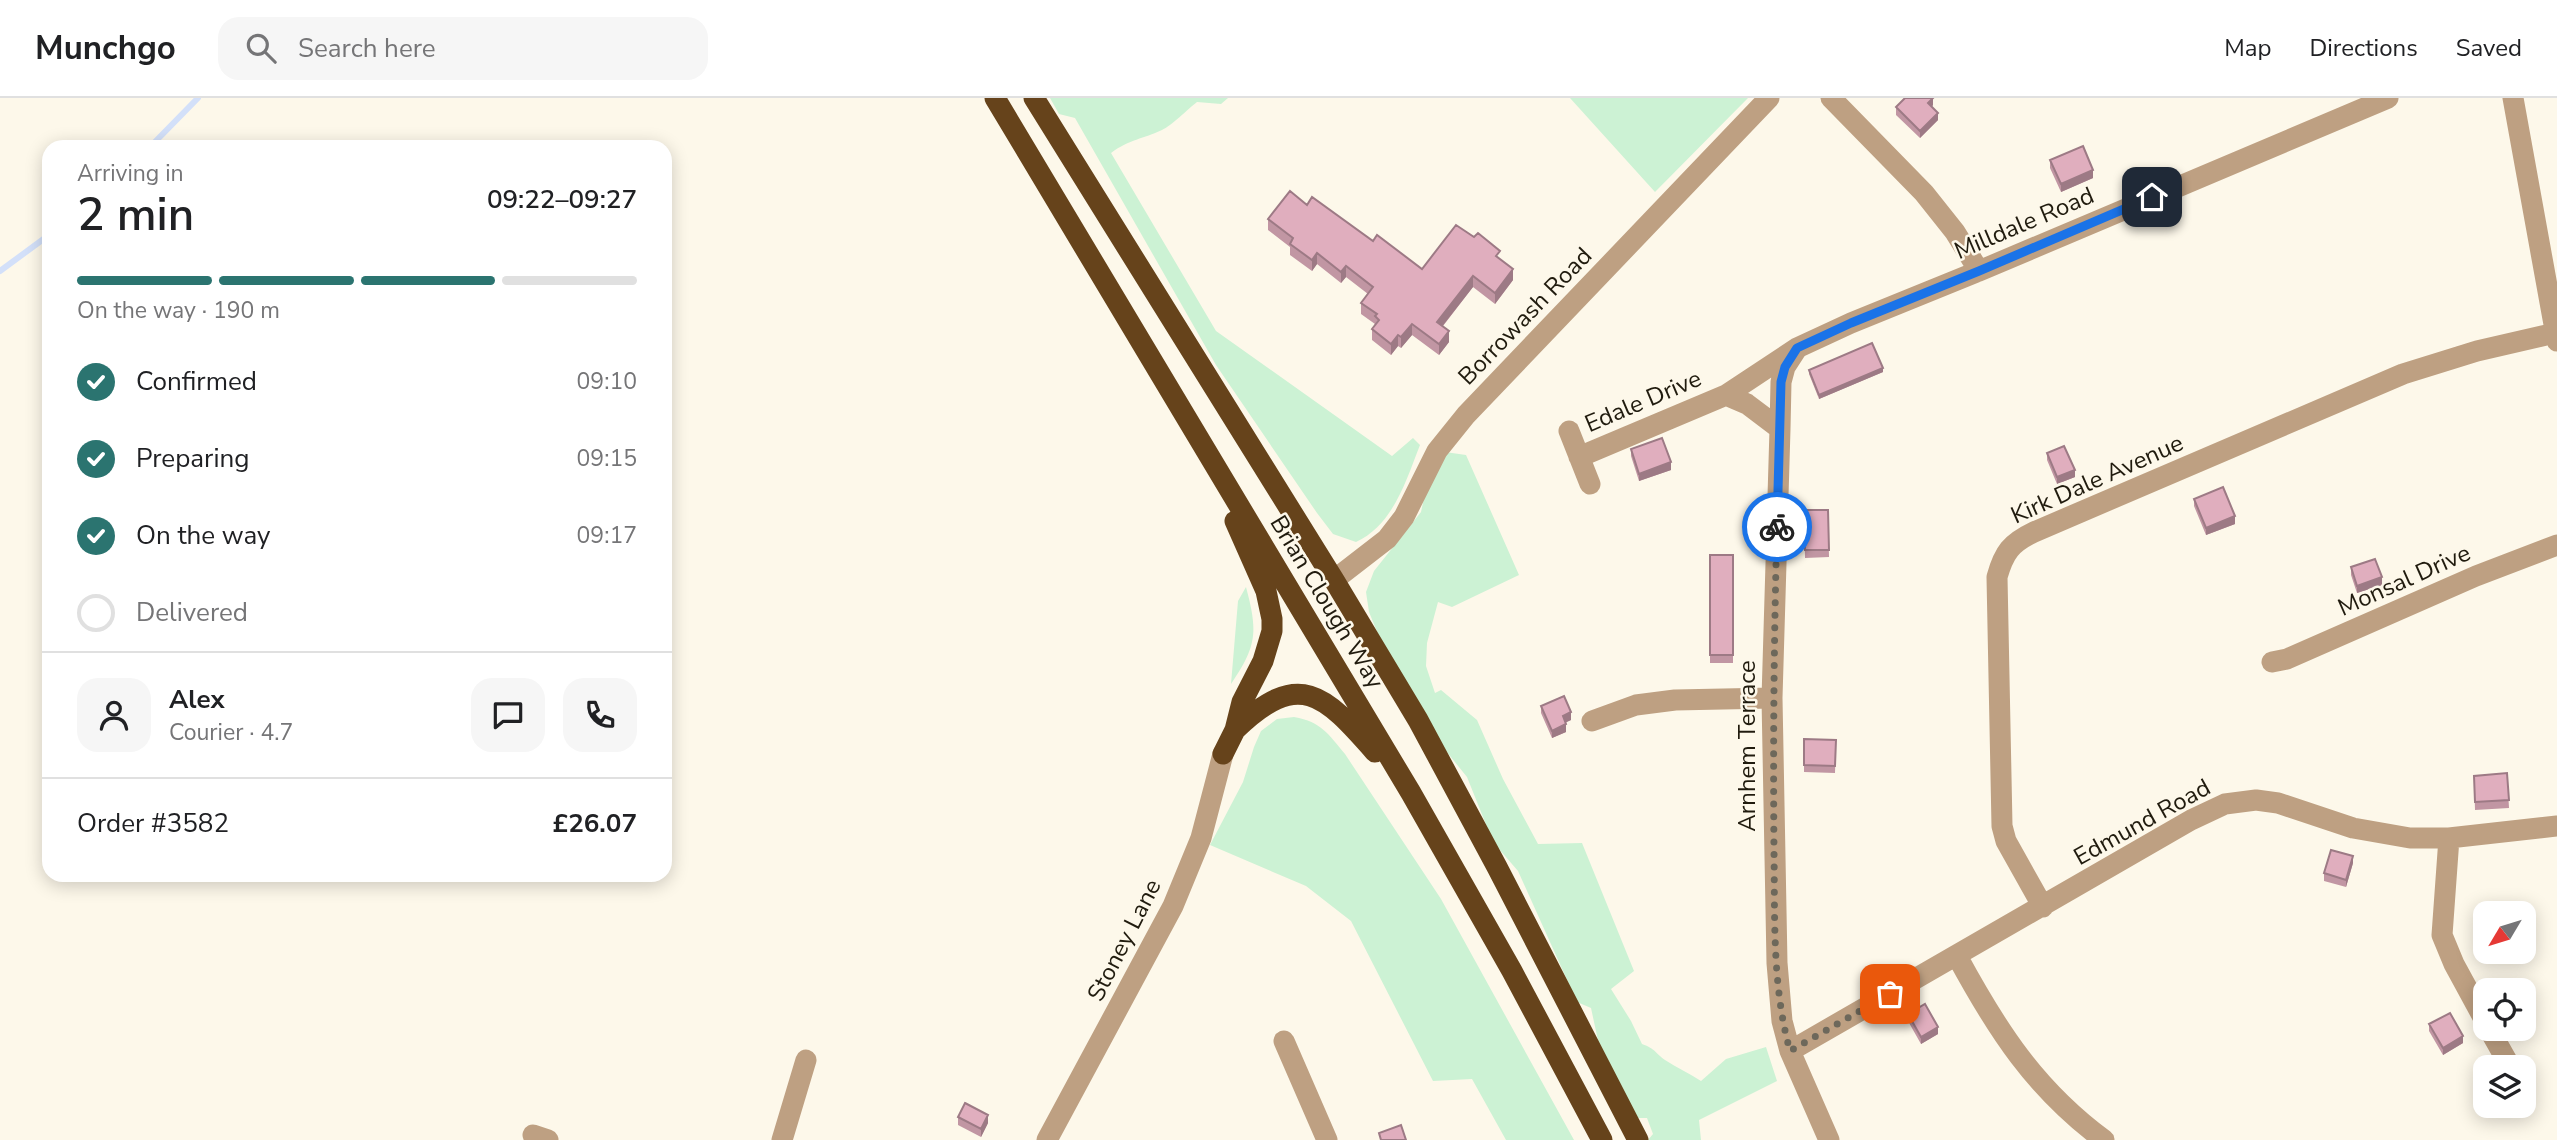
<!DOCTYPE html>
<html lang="en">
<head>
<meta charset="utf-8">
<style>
  :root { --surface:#fff; --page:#f6f6f6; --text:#202124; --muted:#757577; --line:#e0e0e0; --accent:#2b7470 }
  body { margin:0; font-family:"Nunito Sans",sans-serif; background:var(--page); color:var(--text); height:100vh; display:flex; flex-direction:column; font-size:26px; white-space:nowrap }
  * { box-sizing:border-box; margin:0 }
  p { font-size:23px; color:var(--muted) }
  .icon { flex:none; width:38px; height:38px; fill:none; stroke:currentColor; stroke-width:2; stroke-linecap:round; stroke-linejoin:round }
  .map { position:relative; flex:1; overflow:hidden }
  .panel { position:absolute; left:42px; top:42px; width:630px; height:742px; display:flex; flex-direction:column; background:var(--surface); border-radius:21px; box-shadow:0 4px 18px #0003 }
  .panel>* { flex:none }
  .needle { width:46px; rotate:232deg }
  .buttons { position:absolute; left:2473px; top:803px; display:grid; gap:14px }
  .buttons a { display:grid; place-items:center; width:63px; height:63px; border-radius:14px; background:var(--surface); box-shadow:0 4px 18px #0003; font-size:35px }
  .pin { position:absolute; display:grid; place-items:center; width:60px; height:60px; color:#fff; margin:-30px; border-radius:14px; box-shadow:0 4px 10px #0006 }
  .courier { position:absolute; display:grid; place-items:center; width:70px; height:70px; margin:-35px; border:5px solid #1a73e8; border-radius:50%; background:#fff; color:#222; box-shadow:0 2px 9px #0007 }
  .summary em { font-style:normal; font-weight:600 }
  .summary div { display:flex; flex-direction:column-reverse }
  .summary { display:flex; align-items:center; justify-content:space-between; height:119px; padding:0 35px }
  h1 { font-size:46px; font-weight:600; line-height:52px }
  .bar { display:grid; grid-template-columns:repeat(4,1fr); gap:10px 7px; align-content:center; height:84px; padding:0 35px }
  .bar i { height:9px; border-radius:5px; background:var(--line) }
  .bar .active { background:var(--accent) }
  .bar p { grid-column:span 4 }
  .line { display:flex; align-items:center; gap:18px; padding:0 35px; border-top:2px solid var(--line) }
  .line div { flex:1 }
  .round { display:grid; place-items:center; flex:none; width:74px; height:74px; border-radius:21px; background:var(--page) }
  ol { padding:0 35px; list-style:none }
  li { display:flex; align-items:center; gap:21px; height:77px }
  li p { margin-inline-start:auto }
  li .icon { padding:7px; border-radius:50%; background:var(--accent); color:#fff; stroke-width:4 }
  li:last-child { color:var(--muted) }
  li i { width:38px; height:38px; border:4px solid var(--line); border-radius:50% }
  header { display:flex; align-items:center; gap:42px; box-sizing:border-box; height:98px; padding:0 35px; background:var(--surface); border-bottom:2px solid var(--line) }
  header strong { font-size:33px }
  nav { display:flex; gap:38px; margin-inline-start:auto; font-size:24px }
  .search { width:490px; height:63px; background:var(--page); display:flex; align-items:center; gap:18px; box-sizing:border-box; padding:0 24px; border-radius:21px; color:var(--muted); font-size:26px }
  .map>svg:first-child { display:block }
  .green { fill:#ccf2d4 }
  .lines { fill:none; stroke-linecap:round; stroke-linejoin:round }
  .stream { stroke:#d3e0f9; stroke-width:6 }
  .minor { stroke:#bea082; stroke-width:21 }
  .highway { stroke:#66431b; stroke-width:21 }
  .wall { fill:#c196a3 }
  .shaded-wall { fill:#9d7a85 }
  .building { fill:#e0aebe; stroke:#9d7a85; stroke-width:2 }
  .done { stroke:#6d685b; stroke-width:7; stroke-dasharray:0 12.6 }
  .route { stroke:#1a73e8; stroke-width:9 }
  .labels { text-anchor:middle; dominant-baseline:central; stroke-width:5; stroke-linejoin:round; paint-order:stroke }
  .street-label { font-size:24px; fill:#201b0e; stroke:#fdf8ea }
</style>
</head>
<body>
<header>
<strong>Munchgo</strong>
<div class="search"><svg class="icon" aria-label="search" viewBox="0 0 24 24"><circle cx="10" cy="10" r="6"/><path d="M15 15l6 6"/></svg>Search here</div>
<nav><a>Map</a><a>Directions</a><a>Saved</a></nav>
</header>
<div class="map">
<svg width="2557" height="1042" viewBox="0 0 2557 1042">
  <rect width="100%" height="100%" fill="#fdf8ea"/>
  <path class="green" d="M1050 0H1228L1221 6 1197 4C1188 11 1171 28 1162 32 1143 41 1130 41 1111 55L1216 233 1392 358 1413 340 1420 347C1406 383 1393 427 1356 444L1333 436 1317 415 1216 267 1075 20 1059 16Z
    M1570 0H1748L1655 94Z
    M1445 354 1466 357 1519 477 1452 509 1438 504 1427 545 1426 568 1435 595 1441 592 1477 622 1503 681 1538 746 1582 745 1634 873 1611 891 1631 923 1642 946C1656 951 1655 955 1665 962 1677 970 1689 975 1701 983L1726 961 1766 949 1777 983 1699 1022 1701 1042H1648L1653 1036 1647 1020H1635L1599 947 1591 910 1577 904 1518 773 1493 744 1467 679 1442 648 1378 536 1369 514 1366 494 1374 473 1421 414 1427 386Z
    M1246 489C1258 534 1257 548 1231 586L1238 503Z
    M1294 619C1322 624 1328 636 1345 656L1441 801 1574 1042H1506L1472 981 1433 983 1351 823 1306 788 1210 747 1243 684 1254 649 1261 633 1277 621Z"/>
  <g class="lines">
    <path class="stream" d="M150 49 198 0
      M0 173 49 137"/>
    <path class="minor" d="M1831 0 1924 95 1955 134 1979 173
      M2513 0 2557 243
      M1796 252 1785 269 1781 284 1780 331 1772 600 1777 865 1782 923 1790 953 1829 1042
      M1726 297 1747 306 1780 331
      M1569 333 1590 386
      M1579 359 1726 297 1797 250 1851 225 1979 173 2388 0
      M1334 482 1387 441 1404 419 1437 353 1466 317 1769 0
      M2272 564 2287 561 2476 478 2557 447
      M1592 623 1636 607 1675 602 1772 600
      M2449 740 2442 837 2454 866 2485 923
      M2043 809 2006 743 2002 728 1997 479C2004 454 2011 445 2034 434L2403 276 2477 253 2555 235
      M1957 858C1997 932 2035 991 2104 1042
      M2489 931 2511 970
      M1284 943 1327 1042
      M1790 953 2191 722 2225 706 2256 702 2278 705 2353 730 2410 740H2449L2557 728
      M533 1037 548 1042
      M782 1042 806 962
      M1047 1042 1173 808 1201 740 1223 656"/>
    <path class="highway" d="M995 0 1411 695 1512 873 1602 1042
      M1034 0 1334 482 1418 622 1497 769 1638 1042
      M1235 632C1299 570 1324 596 1375 654
      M1223 656 1235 632 1242 604 1263 563 1272 533V521L1266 493 1235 423"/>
  </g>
  <path class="wall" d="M1933 7 1932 9 1938 22 1920 40 1896 17V9Z
    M2050 62 2093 80 2061 94 2050 70Z
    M1307 107 1373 143 1422 171 1500 161 1513 182 1495 206 1473 189 1443 228 1449 244 1439 257 1412 237 1401 250 1398 248 1391 257 1372 242V231L1375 226 1361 216V205L1368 196 1346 179 1341 185 1317 166 1312 173 1290 157V149L1268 132V121Z
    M1809 272 1883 274 1819 301 1809 276Z
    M1631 351 1671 372 1639 383 1631 358Z
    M2047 355 2075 379 2057 386 2047 362Z
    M2194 401 2235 426 2206 437 2194 408Z
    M1804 412H1828L1829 459 1805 460Z
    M1710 457H1733V565H1710Z
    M2351 469 2382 487 2357 495 2351 477Z
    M1541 608 1571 622 1565 624 1566 634 1552 640 1541 615Z
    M1804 641 1836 642 1835 675 1804 674Z
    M2507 675 2509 710 2475 712 2474 678Z
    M2353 765 2346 789 2324 783V775Z
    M1908 916 1938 936 1921 946 1908 923Z
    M2429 926 2463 945 2443 957 2429 933Z
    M958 1019 988 1025 981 1039 958 1027Z"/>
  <path class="shaded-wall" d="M1933 0V7L1928 12V5Z
    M1938 15V22L1920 40V33Z
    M2093 72V80L2061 94V86Z
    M1317 155V166L1312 173V162Z
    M1346 168V179L1341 185V174Z
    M1513 171V182L1495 206V195Z
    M1473 178V189L1437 235V224Z
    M1412 226V237L1401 250V239Z
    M1449 233V244L1439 257V246Z
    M1398 237V248L1391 257V246Z
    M1883 270V274L1819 301V297Z
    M1671 364V372L1639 383V376Z
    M2075 372V379L2057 386V379Z
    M2235 418V426L2206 437V430Z
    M2382 479V487L2357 495V488Z
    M1571 614V622L1563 626V618Z
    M1566 626V634L1552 640V633Z
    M2353 758V765L2346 789V782Z
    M1938 929V936L1921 946V939Z
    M2463 938V945L2443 957V950Z
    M988 1017V1025L981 1039V1031Z"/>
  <path class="building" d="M1905 0H1933L1928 5 1938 15 1920 33 1896 9Z
    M2083 48 2093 72 2061 86 2050 62Z
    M1290 93 1307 107 1312 99 1373 143 1377 137 1422 171 1456 127 1474 139 1478 135 1500 153 1496 158 1513 171 1495 195 1473 178 1437 224 1449 233 1439 246 1412 226 1401 239 1398 237 1391 246 1372 231 1379 222 1375 218 1377 216 1361 205 1373 189 1346 168 1341 174 1317 155 1312 162 1290 146 1293 140 1268 121Z
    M1872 245 1883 270 1819 297 1809 272Z
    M1662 340 1671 364 1639 376 1631 351Z
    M2064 348 2075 372 2057 379 2047 355Z
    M2223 389 2235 418 2206 430 2194 401Z
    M1804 412H1828L1829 452H1805Z
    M1710 457H1733V557H1710Z
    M2375 461 2382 479 2357 488 2351 469Z
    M1564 598 1571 614 1563 618 1566 626 1552 633 1541 608Z
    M1804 641 1836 642 1835 668 1804 667Z
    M2507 675 2509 702 2475 704 2474 678Z
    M2331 752 2353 758 2346 782 2324 775Z
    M1925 906 1938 929 1921 939 1908 916Z
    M2450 915 2463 938 2443 950 2429 926Z
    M965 1005 988 1017 981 1031 958 1019Z
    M1401 1027 1406 1042H1381L1379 1035Z"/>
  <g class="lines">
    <path class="done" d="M1777 429C1774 537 1773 644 1774 752 1775 819 1772 888 1790 953L1890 896"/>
    <path class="route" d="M1777 429 1781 284 1785 269 1797 250 1851 225 1979 173 2152 99"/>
  </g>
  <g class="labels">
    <g class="street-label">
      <text transform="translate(2024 125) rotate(-23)">Milldale Road</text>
      <text transform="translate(1525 218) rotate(-46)">Borrowash Road</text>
      <text transform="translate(1643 303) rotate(-23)">Edale Drive</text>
      <text transform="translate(2097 381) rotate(-24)">Kirk Dale Avenue</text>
      <text transform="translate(2404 482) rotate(-24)">Monsal Drive</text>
      <text transform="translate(1327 504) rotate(59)">Brian Clough Way</text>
      <text transform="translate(1747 648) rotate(-90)">Arnhem Terrace</text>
      <text transform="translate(2142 724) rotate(-29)">Edmund Road</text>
      <text transform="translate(1124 842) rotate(-63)">Stoney Lane</text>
    </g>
  </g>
</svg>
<div class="buttons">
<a><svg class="needle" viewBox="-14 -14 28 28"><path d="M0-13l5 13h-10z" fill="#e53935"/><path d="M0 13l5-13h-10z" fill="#757577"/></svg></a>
<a><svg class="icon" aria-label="locate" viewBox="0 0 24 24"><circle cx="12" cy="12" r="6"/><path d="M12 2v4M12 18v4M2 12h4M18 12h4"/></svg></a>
<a><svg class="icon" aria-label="layers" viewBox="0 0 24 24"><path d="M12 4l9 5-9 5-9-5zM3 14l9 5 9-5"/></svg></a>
</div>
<div class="pin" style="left:1890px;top:896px;background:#ea580c"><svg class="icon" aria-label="bag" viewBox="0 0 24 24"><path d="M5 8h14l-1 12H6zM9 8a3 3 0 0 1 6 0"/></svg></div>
<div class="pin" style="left:2152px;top:99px;background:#1f2937"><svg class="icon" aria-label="home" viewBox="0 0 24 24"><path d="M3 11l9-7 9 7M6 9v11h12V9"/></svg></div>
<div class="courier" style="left:1777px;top:429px"><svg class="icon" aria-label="bike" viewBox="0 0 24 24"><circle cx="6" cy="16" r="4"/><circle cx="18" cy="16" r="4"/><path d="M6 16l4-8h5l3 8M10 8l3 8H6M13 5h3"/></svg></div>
<section class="panel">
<div class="summary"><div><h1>2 min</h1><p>Arriving in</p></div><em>09:22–09:27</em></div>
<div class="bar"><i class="active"></i><i class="active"></i><i class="active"></i><i></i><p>On the way · 190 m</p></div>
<ol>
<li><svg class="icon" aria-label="check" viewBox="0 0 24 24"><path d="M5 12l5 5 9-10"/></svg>Confirmed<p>09:10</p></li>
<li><svg class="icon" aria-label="check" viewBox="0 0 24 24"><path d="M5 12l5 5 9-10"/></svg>Preparing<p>09:15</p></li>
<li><svg class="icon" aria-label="check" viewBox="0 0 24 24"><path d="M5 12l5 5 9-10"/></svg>On the way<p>09:17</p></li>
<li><i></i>Delivered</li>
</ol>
<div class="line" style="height:126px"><a class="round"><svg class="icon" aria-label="person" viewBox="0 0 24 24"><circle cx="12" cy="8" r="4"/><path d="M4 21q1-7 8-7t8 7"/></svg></a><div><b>Alex</b><p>Courier · 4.7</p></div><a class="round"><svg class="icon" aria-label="chat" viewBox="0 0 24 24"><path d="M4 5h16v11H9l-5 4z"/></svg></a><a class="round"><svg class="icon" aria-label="phone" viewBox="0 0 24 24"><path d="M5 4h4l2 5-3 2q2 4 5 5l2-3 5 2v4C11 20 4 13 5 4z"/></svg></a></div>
<div class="line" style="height:91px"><div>Order #3582</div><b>£26.07</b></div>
</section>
</div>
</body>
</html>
